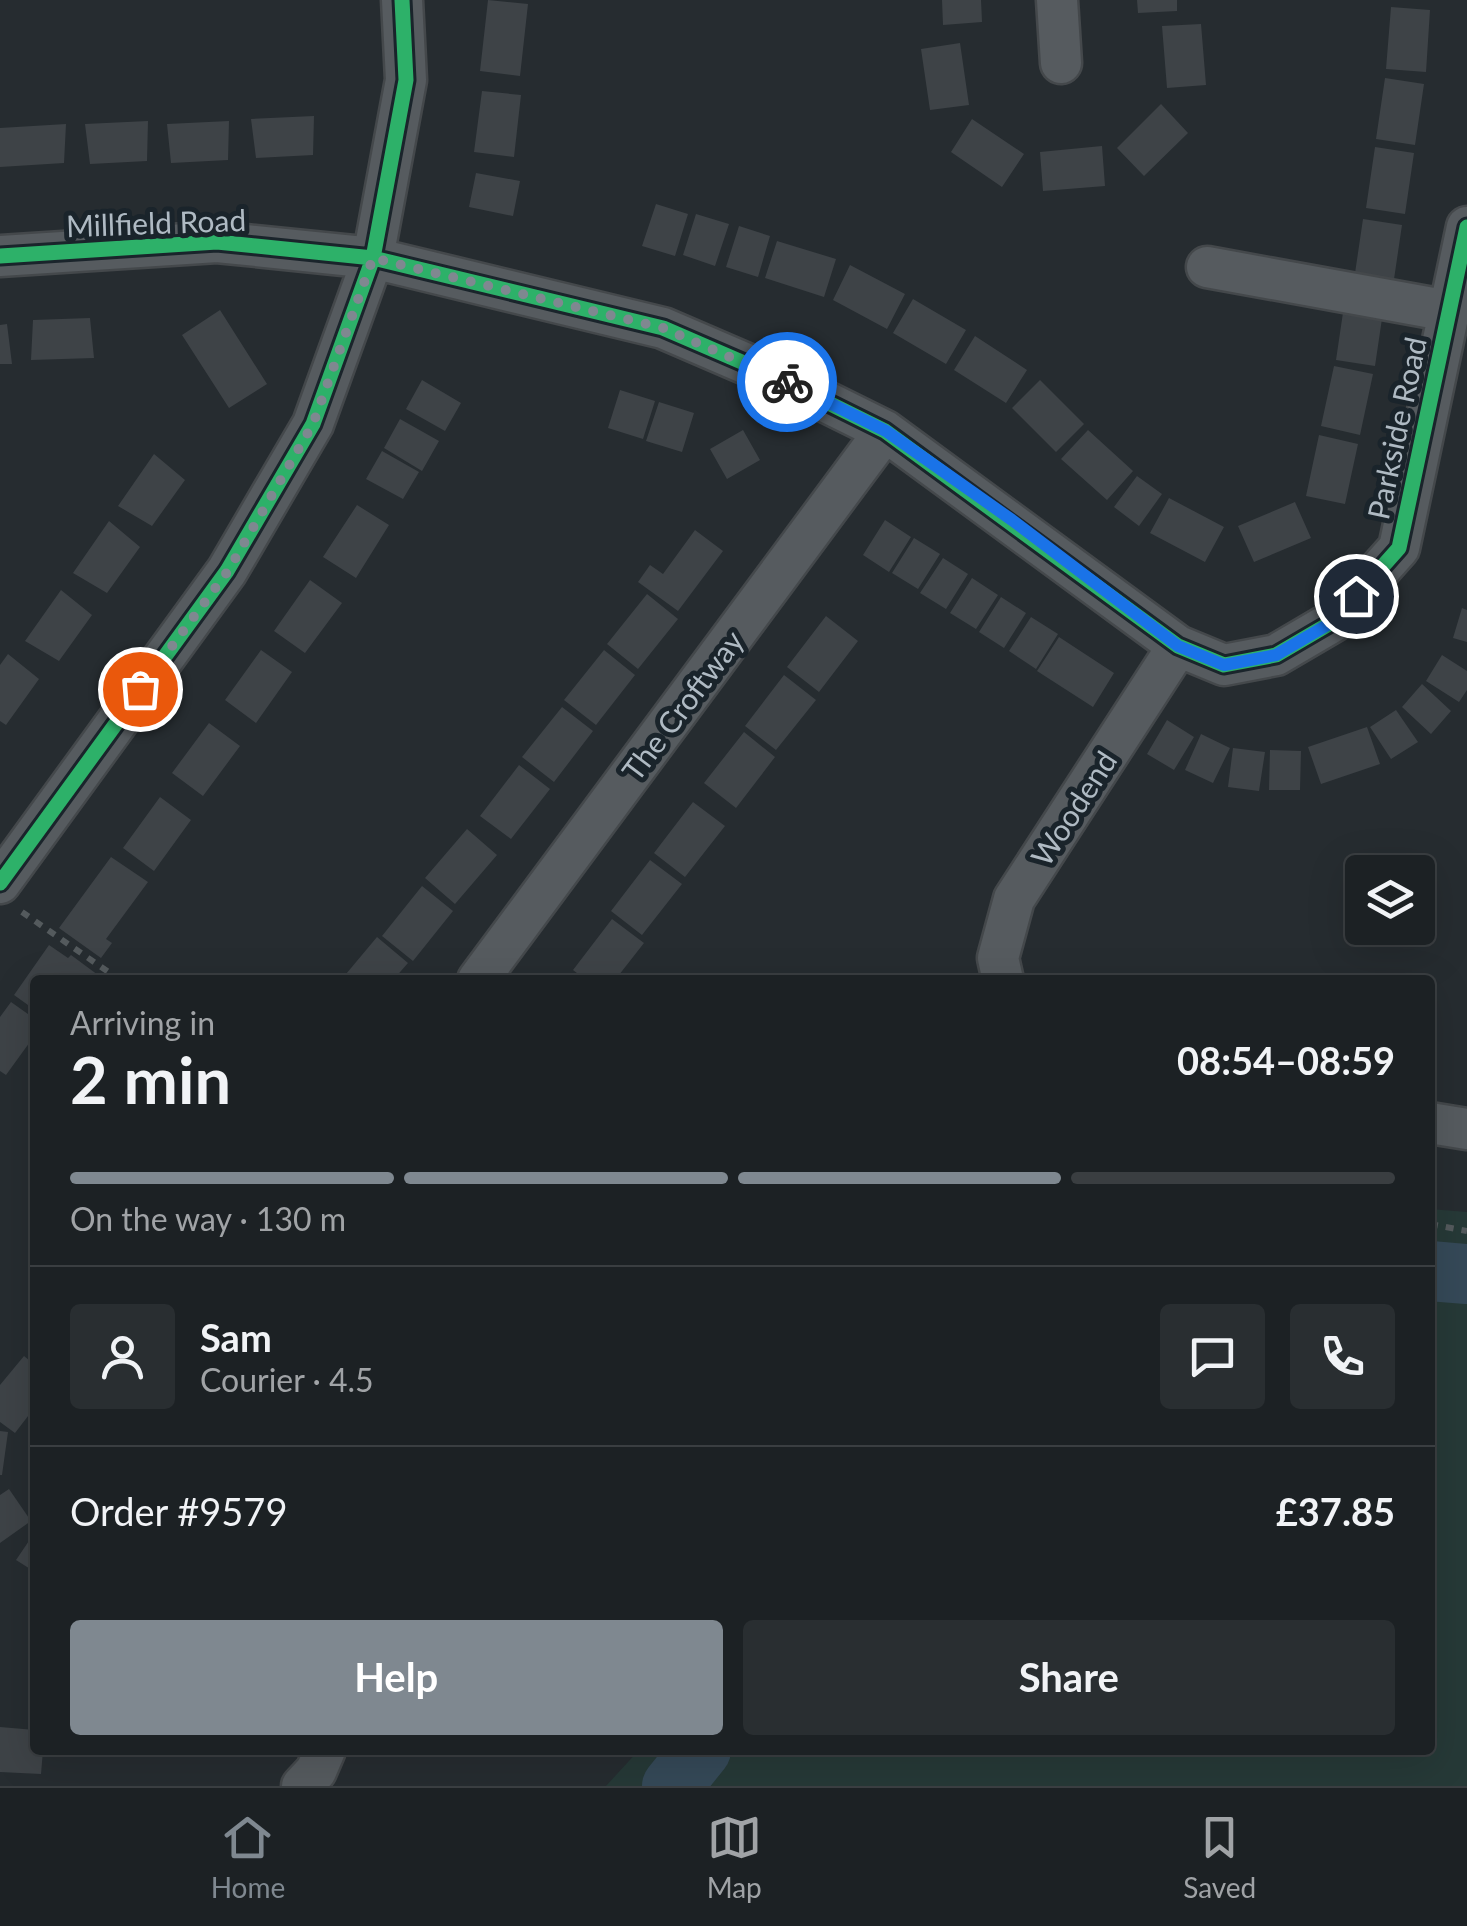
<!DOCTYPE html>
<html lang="en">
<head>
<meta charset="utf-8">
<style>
  :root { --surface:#1c2124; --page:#292e31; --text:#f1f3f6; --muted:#a0a3a6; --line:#3a3e41; --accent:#7f8890 }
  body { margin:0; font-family:Lato,sans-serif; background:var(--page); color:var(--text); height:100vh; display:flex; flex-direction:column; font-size:38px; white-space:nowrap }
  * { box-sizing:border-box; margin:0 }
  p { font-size:32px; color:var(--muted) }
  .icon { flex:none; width:55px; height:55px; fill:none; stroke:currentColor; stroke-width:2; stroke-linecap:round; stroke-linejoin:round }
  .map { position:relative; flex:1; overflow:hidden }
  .panel { position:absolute; left:30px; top:975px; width:1405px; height:780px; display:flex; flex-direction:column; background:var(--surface); border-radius:10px; box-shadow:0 10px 40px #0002,0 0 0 2px var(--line) }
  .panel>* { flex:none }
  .tools { position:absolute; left:1345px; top:855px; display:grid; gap:20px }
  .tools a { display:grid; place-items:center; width:90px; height:90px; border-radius:10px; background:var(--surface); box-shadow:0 10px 40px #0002,0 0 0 2px var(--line); font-size:50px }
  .pin { position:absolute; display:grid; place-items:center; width:85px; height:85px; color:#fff; margin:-42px; border:5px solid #fff; border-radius:50%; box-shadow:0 2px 10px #0007 }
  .courier { position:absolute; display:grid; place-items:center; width:100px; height:100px; margin:-50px; border:8px solid #1a73e8; border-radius:50%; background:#fff; color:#222; box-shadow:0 2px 12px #0007 }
  .head em { font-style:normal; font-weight:700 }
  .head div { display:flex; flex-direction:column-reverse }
  .head { display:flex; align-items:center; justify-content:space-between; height:170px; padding:0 40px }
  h1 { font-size:65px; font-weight:700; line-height:75px }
  .bar { display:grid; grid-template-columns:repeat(4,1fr); gap:15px 10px; align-content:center; height:120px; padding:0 40px }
  .bar i { height:12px; border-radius:8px; background:var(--line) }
  .bar .current { background:var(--accent) }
  .bar p { grid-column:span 4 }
  .line { display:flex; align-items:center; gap:25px; padding:0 40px; border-top:2px solid var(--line) }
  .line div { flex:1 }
  .round { display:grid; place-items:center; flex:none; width:105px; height:105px; border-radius:10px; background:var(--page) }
  .cta { display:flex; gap:20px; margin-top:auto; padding:20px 40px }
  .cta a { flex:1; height:115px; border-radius:10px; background:var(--accent); color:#fff; font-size:40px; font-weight:700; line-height:115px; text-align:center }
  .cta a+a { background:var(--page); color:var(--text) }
  .dock { display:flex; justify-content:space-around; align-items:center; height:140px; border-top:2px solid var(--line); background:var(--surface); font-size:28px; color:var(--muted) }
  .dock a { display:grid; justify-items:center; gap:5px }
  .dock .current { color:var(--accent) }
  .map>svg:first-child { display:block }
  .green { fill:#263937 }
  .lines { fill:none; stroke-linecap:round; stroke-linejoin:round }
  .river { stroke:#354958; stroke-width:60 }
  .building { fill:#3e4347 }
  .minor-casing { stroke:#44484b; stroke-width:45 }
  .path { stroke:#545a5d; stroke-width:6; stroke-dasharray:8 8; stroke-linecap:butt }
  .minor { stroke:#565b5f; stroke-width:40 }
  .cycleway-casing { stroke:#1a242b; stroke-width:21 }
  .cycleway { stroke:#2db169; stroke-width:15 }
  .done { stroke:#7f8890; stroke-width:10; stroke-dasharray:0 18 }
  .route { stroke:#1a73e8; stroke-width:12 }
  .labels { text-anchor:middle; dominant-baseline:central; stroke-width:10; stroke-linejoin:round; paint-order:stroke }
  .street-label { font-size:30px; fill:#afbac3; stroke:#1a242b }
</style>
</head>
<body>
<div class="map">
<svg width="1467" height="1786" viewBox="0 0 1467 1786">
  <rect width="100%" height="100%" fill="#262c30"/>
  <path class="green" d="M1430 1209 1467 1212V1786H606L639 1750H1430Z"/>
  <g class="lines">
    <path class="river" d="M1430 1271 1467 1274
      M672 1786 701 1750"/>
  </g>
  <path class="building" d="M488 0 528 4 520 76 480 71Z
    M942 0H981L982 22 943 25Z
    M1137 0H1177V11L1138 13Z
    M1391 7 1430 10 1426 72 1386 69Z
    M1201 24 1206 85 1167 88 1162 26Z
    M960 43 969 105 930 110 921 49Z
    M1385 78 1424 84 1415 145 1376 139Z
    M482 91 521 95 514 157 474 152Z
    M1161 104 1188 133 1144 176 1117 148Z
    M314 116 313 155 256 158 251 119Z
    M972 119 1024 154 1002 187 951 152Z
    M148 121 147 161 90 164 85 124Z
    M229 121 228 160 171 163 167 124Z
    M66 124 64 163 0 167V128Z
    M1102 146 1105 186 1043 191 1040 152Z
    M1375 147 1414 153 1405 214 1366 208Z
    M476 173 520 181 513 216 469 207Z
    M656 204 688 214 675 256 642 246Z
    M696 214 729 224 715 266 683 255Z
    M1363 219 1402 225 1393 286 1354 280Z
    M739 226 770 236 758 277 726 267Z
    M777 241 836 259 824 297 765 278Z
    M850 265 905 294 887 329 833 300Z
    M913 299 966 330 946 364 893 333Z
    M1345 299 1384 305 1375 366 1336 360Z
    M220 310 267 384 229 408 182 335Z
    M90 318 94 358 31 360 33 320Z
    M7 324 12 364H0V325Z
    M975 336 1027 370 1006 403 954 370Z
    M1334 366 1373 374 1360 435 1321 426Z
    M422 380 461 403 445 431 406 409Z
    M1040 380 1084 424 1056 452 1012 408Z
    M620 390 655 401 643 439 608 428Z
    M659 402 694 413 682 452 646 441Z
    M400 419 439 441 422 471 384 448Z
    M743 430 760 460 727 479 710 449Z
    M1088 430 1133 471 1107 500 1061 459Z
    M1319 435 1358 444 1345 504 1306 496Z
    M382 451 419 472 403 499 366 479Z
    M154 454 185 480 152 526 118 506Z
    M1137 476 1162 494 1139 526 1114 507Z
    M1169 498 1224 527 1205 562 1150 533Z
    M1295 502 1311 538 1254 562 1238 526Z
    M357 505 389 525 356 578 323 557Z
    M885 520 911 537 889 572 863 555Z
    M109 521 140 547 107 593 73 573Z
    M695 530 723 551 678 611 638 582 650 565 663 574Z
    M914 538 940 554 918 589 892 573Z
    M943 558 968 574 946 609 920 593Z
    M972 578 998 595 976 629 950 613Z
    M310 580 342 603 305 653 274 631Z
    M61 590 92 615 59 661 25 641Z
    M647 594 678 619 638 669 607 644Z
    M1001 597 1026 613 1004 648 979 632Z
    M1462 608 1467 610V642L1453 638Z
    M826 616 858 641 819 692 787 667Z
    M1031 617 1058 634 1036 669 1009 651Z
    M1059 637 1114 673 1093 707 1037 671Z
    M261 650 292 672 256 723 225 700Z
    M604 650 635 675 596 725 564 700Z
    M8 654 39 679 6 725 0 721V665Z
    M1442 655 1467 671V690L1459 702 1426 681Z
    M784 675 816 700 776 750 745 726Z
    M1422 684 1451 711 1431 734 1402 707Z
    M562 707 593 731 554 782 522 757Z
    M1396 710 1418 742 1391 759 1370 727Z
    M1167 720 1194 737 1174 770 1147 754Z
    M209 723 240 746 203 796 172 773Z
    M1367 727 1380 764 1321 784 1308 747Z
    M744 732 775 757 736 808 704 783Z
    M1201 734 1230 748 1213 783 1185 770Z
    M1233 748 1265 752 1259 791 1228 787Z
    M1270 750 1301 751 1300 790H1269Z
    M519 765 550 789 511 839 480 816Z
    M160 797 191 820 154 871 123 848Z
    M693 802 725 826 685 877 654 853Z
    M467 829 497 855 455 904 425 878Z
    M111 857 148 882 106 939 112 943 101 958 59 928Z
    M650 860 682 884 642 935 611 911Z
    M422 886 453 911 413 961 382 936Z
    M612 919 644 943 615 980H586L573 970Z
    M377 937 408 963 393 980H341Z
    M49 945 68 958 71 955 98 975 95 980H35V1010L14 995Z
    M11 1002 35 1019V1035L6 1075 0 1071V1017Z
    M24 1356 35 1365V1407L15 1433 0 1422V1385Z
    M0 1431 8 1432 2 1475H0Z
    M9 1489 31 1521 0 1543V1495Z
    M35 1532V1572L16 1560Z
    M0 1727 35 1730V1750H43L41 1774 0 1772Z"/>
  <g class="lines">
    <defs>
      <path id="minor" d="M1057 0 1061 63
        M0 256 217 242 373 258 663 328 772 375 885 431 1178 646 1224 665 1276 655 1334 621 1399 548 1467 227
        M1207 267 1449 311
        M0 883 227 571 313 424 373 258 406 80 402 0
        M478 980 885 431
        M1003 980 998 958 1014 899 1178 646
        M1430 1123 1467 1129
        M302 1786 316 1771 325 1750"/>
    </defs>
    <use href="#minor" class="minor-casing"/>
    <path class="path" d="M22 912 120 980
      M1430 1224 1467 1231"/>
    <use href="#minor" class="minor"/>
    <defs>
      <path id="cycleway" d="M0 256 217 242 373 258 663 328 772 375 885 431 1178 646 1224 665 1276 655 1334 621 1399 548 1467 227
        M0 883 227 571 313 424 373 258 406 80 402 0"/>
    </defs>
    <use href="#cycleway" class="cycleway-casing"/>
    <use href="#cycleway" class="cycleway"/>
  </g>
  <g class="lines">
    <path class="done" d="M140 689 228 571 313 424 373 258 663 328 787 382"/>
    <path class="route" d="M787 382 886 431 1012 520 1178 646 1224 665 1276 655 1334 621 1356 596"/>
  </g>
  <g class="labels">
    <g class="street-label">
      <text transform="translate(156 222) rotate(-2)">Millfield Road</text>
      <text transform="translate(1396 428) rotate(-78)">Parkside Road</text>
      <text transform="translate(682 705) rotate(-53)">The Croftway</text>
      <text transform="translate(1073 808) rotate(-57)">Woodend</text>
    </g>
  </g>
</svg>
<div class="tools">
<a><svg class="icon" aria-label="layers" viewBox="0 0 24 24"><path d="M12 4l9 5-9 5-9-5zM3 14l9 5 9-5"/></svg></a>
</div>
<div class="pin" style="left:140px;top:689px;background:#ea580c"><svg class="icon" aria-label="bag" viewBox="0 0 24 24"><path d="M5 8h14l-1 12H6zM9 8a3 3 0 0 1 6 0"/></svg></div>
<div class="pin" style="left:1356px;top:596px;background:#1f2937"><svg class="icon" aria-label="home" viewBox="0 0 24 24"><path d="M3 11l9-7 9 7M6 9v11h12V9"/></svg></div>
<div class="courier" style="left:787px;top:382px"><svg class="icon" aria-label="bike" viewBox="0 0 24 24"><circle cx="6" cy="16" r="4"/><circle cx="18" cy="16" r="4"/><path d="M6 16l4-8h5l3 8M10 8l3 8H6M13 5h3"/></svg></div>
<section class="panel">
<div class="head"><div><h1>2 min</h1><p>Arriving in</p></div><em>08:54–08:59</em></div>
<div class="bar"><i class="current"></i><i class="current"></i><i class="current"></i><i></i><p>On the way · 130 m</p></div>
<div class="line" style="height:180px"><a class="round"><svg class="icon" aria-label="person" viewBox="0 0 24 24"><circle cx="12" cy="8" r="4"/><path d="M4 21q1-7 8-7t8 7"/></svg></a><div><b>Sam</b><p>Courier · 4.5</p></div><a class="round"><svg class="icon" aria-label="chat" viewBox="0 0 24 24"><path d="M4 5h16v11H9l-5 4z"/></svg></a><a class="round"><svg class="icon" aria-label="phone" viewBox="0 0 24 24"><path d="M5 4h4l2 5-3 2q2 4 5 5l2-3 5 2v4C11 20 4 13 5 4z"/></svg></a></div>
<div class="line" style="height:130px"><div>Order #9579</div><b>£37.85</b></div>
<div class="cta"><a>Help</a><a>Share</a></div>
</section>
</div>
<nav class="dock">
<a class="current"><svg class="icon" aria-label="home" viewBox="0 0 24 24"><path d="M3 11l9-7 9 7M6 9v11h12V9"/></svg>Home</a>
<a><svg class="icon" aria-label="map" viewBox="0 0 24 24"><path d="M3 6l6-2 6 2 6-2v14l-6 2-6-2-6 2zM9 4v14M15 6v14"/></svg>Map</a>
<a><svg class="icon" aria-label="saved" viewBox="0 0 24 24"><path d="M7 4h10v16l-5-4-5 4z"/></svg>Saved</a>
</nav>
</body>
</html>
